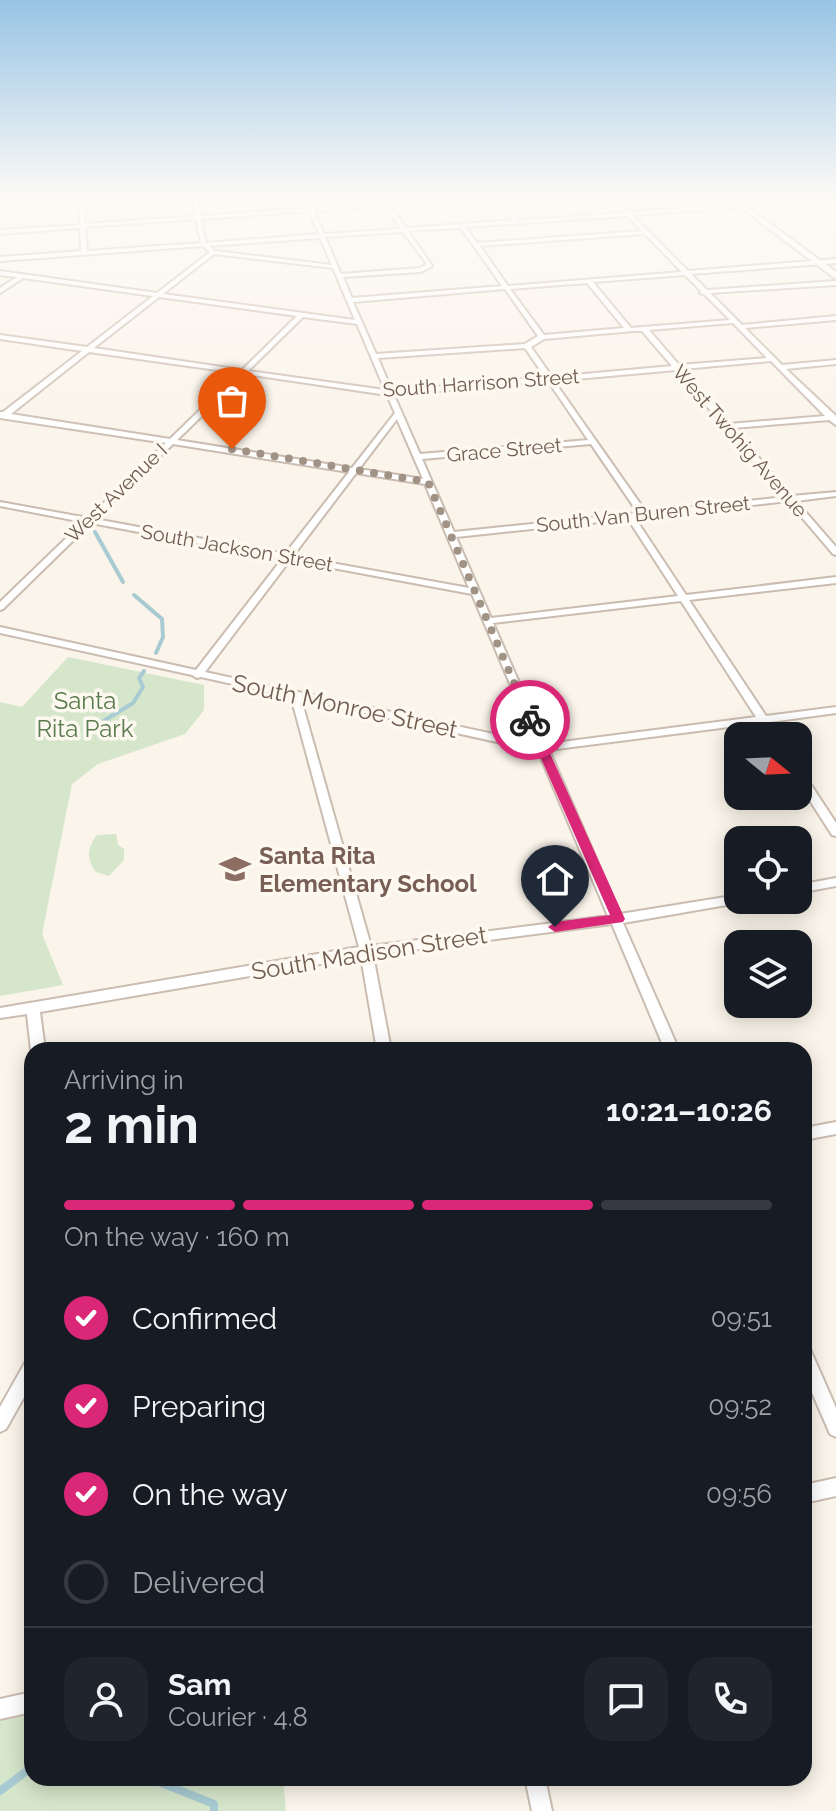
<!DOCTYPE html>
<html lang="en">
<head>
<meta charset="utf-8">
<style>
  :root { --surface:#171b24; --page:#20242c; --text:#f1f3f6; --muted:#9ea1a6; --line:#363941; --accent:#db2777 }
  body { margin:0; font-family:Raleway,sans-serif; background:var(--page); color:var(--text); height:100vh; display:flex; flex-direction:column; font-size:30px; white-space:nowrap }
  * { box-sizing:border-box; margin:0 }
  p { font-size:26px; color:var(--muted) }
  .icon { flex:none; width:44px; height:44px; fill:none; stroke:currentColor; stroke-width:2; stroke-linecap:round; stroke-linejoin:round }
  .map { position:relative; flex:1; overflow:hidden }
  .details { position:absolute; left:24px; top:1042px; width:788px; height:744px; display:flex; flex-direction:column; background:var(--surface); border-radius:24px; box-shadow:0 4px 20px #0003 }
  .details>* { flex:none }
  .needle { width:52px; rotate:108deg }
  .fabs { position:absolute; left:724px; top:722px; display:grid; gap:16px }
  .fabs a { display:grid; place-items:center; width:88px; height:88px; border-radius:16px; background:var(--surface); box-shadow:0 4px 20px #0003; font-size:40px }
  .pin { position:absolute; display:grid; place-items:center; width:68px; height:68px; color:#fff; margin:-82px -34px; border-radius:50% 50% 50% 0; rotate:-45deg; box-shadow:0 0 8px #0007 }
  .pin .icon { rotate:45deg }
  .courier { position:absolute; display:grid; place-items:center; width:80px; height:80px; margin:-40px; border:6px solid #db2777; border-radius:50%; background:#fff; color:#222; box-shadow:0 2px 10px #0007 }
  .overview em { font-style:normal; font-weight:700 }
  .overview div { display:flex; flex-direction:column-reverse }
  .overview { display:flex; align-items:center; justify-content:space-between; height:136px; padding:0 40px }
  h1 { font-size:52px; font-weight:700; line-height:60px }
  .bar { display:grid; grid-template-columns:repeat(4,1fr); gap:12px 8px; align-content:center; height:96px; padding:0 40px }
  .bar i { height:10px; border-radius:6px; background:var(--line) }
  .bar .selected { background:var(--accent) }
  .bar p { grid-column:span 4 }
  .line { display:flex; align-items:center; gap:20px; padding:0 40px; border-top:2px solid var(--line) }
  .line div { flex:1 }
  .round { display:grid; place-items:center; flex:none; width:84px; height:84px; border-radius:24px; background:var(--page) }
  ol { padding:0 40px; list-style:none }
  li { display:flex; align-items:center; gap:24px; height:88px }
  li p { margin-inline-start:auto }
  li .icon { padding:8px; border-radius:50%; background:var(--accent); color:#fff; stroke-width:4 }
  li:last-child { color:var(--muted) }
  li i { width:44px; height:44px; border:4px solid var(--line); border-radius:50% }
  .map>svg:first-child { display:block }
  .green { fill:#d5e6ca }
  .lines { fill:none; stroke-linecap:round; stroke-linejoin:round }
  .stream-far1 { stroke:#a8cad2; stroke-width:4 }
  .stream { stroke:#a8cad2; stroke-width:8 }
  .street-casing { stroke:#cbbcb1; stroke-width:4 }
  .secondary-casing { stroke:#cdbdaf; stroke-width:4 }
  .street { fill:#fff; fill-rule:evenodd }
  .secondary { fill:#fff; fill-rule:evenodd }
  .route { fill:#db2777 }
  .done { stroke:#a19286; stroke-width:8; stroke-dasharray:0 14.4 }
  .labels { text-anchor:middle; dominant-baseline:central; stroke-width:7; stroke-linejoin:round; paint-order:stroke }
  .far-street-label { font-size:20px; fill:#715d50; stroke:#fdf8f0 }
  .park-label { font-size:24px; fill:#5a7b4d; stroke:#fdf8f0 }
  .street-label { font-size:24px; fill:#715d50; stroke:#fdf8f0 }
  .education-label { font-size:24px; font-weight:bold; fill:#785e54; stroke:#fdf8f0; text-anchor:start }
</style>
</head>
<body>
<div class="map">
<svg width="836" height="1811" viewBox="0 0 836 1811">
  <rect width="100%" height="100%" fill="#faf4ea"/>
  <path class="green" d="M68 657 204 685V710L185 734 98 764 72 784 42 934 63 985 0 996V702L22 707Z
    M116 834 118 845 124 849V860L109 876 96 872C86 859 87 848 97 835Z
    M32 1714V1778H283L286 1811H0V1718Z"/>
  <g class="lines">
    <path class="stream-far1" d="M95 532 123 582
      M134 595 162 619 163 637 156 653
      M105 720 133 703 143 687 139 678 144 671"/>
    <path class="stream" d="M149 1778 214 1804V1811
      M0 1791 32 1767"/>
    <defs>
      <path id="street" d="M0 196H14L0 198Z
        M79 196H84L85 224 196 216 192 196H197L201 216 308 208 303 196H307L313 208 382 203 378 196H382L387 203 502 196 498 198 520 220 624 213 608 196H612L629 212 836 197V201L632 215 688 271 836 259V263L691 274 707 290 836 281V285L710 293 742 325 836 316V320L745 328 782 365 836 360V364L786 369 836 416V425L829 420 733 428 792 496 836 492V496L796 501 836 547V555L833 554 788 501 635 518 686 595 836 577V583L689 600 766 716 836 707V713L770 722 779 736H769L760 723 549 750 620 914 738 895V900H743L738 903 623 923 679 1050H665L612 924 373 955 391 1050H377L361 957 40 1012 45 1050H31L27 1014 0 1018V1008L359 947 291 697 201 677 197 678 192 675 0 633V627L196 670 282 559 91 523 3 609 0 610V602L83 522 0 506V502L88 518 166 443 0 418V412H3L82 351 0 339V335L87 347 153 296 23 278 0 293V288L17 277 0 275V271L157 293 210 252 203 246 0 261V257L81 251 80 228 0 234V230L80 225ZM492 198 514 220 406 228 389 205ZM385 206 401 229 324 234 314 211ZM309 211 319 234 206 243 201 219ZM627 216 642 231 477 243 466 227ZM196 219 201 243 87 251 85 227ZM461 228 502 286 352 298 343 277 421 272 432 266 408 231ZM403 232 427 264 420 268 341 274 325 237ZM645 234 682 272 508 286 480 246ZM320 238 332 265 215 251 209 246ZM214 254 333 268 355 320 163 294ZM685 275 701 291 700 293 704 294 730 320 631 328 593 282ZM587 283 624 328 544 335 510 289ZM505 289 538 336 525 344 376 354 353 302ZM159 297 297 316 242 370 94 348ZM303 317 357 324 385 390 248 371ZM733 323 767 358 679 365 649 330ZM633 331H642L672 366 552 377 531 347 544 339ZM525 348 545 377 392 391 378 358ZM89 352 238 373 170 439 11 414ZM771 361 825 416 729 424 682 369ZM676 370 784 497 646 512 554 381ZM245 374 387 395 395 413 352 468 177 440ZM548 381 588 440 420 454 394 395ZM397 419 423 479 359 469ZM173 444 349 472 285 554 95 519ZM591 444 638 513 454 532 422 459ZM356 473 425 484 469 588 293 556ZM628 519 678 596 491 618 456 537ZM290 560 472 594 535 743 205 672ZM681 601 756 717 546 744 493 623ZM301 699 538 751 608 916 371 946Z
        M798 770 802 771 836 823V836L832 835 798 782Z
        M836 878V886L798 893V885Z
        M836 1122V1134L804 1140V1128Z
        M804 1347 810 1349 836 1408V1437L830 1434 804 1374Z
        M32 1359V1383L6 1429 0 1432V1407L26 1361Z
        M836 1478V1496L804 1503V1485Z
        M32 1692V1712L0 1719V1699Z
        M525 1778H545L552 1811H532Z"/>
      <path id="secondary" d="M725 196H733L836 272V279Z"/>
    </defs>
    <use href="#street" class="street-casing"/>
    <use href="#secondary" class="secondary-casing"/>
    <use href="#street" class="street"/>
    <use href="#secondary" class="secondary"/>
  </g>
  <linearGradient id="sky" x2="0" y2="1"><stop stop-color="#98c4e5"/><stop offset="0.44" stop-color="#fdfaf6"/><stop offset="1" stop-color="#fdfaf6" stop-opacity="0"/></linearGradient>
  <rect width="836" height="449" fill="url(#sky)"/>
  <path class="route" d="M530 717 535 720 625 919 623 922 555 932 548 927 555 922 610 915 524 720Z"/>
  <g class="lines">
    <path class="done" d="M232 449 428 482 530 720"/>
  </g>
  <defs>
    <symbol id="school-bare" viewBox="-9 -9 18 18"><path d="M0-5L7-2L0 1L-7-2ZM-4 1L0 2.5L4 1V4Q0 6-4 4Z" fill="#8d6e63" stroke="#fdf8f0" stroke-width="2.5" paint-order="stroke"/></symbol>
  </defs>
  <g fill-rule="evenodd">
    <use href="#school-bare" x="213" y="847" width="44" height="44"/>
  </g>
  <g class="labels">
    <g class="far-street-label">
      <text transform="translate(481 383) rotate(-4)">South Harrison Street</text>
      <text transform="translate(740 441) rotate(49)">West Twohig Avenue</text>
      <text transform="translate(504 450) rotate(-5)">Grace Street</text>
      <text transform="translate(116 493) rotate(-44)">West Avenue I</text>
      <text transform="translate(643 514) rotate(-6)">South Van Buren Street</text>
      <text transform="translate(237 548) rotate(10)">South Jackson Street</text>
    </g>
    <g class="park-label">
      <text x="85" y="700">Santa<tspan x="85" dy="28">Rita Park</tspan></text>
    </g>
    <g class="street-label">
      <text transform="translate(345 706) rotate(12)">South Monroe Street</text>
      <text transform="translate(369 953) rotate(-9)">South Madison Street</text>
    </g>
    <g class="education-label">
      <text x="259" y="855">Santa Rita<tspan x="259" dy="28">Elementary School</tspan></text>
    </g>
  </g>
</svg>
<div class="fabs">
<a><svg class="needle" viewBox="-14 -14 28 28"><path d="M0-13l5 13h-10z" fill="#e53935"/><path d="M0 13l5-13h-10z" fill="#9ea1a6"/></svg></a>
<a><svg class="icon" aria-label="locate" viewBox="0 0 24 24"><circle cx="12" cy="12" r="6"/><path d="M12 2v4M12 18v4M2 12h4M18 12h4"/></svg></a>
<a><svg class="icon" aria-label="layers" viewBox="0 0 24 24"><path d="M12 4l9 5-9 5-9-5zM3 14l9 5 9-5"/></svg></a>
</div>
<div class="pin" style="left:232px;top:449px;background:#ea580c"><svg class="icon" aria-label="bag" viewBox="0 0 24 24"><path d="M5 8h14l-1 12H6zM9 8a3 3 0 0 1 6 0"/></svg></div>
<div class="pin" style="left:555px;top:927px;background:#1f2937"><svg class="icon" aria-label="home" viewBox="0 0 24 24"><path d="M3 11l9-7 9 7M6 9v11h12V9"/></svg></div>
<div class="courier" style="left:530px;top:720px"><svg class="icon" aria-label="bike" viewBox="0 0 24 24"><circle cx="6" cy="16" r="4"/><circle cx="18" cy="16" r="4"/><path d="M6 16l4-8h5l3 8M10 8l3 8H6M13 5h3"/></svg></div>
<section class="details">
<div class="overview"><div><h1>2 min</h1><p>Arriving in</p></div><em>10:21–10:26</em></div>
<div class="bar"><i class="selected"></i><i class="selected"></i><i class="selected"></i><i></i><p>On the way · 160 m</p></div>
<ol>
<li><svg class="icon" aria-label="check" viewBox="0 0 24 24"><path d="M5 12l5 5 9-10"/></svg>Confirmed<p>09:51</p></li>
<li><svg class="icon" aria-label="check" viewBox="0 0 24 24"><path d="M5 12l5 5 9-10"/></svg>Preparing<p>09:52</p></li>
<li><svg class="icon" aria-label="check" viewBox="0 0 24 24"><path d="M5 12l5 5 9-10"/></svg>On the way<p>09:56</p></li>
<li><i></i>Delivered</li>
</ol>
<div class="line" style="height:144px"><a class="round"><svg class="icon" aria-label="person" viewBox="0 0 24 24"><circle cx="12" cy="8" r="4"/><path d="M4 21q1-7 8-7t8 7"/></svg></a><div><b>Sam</b><p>Courier · 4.8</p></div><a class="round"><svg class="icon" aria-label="chat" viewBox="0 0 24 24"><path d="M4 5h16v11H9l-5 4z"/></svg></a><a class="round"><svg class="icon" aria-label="phone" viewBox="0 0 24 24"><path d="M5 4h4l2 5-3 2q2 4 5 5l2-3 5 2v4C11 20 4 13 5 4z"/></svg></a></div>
</section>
</div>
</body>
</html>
